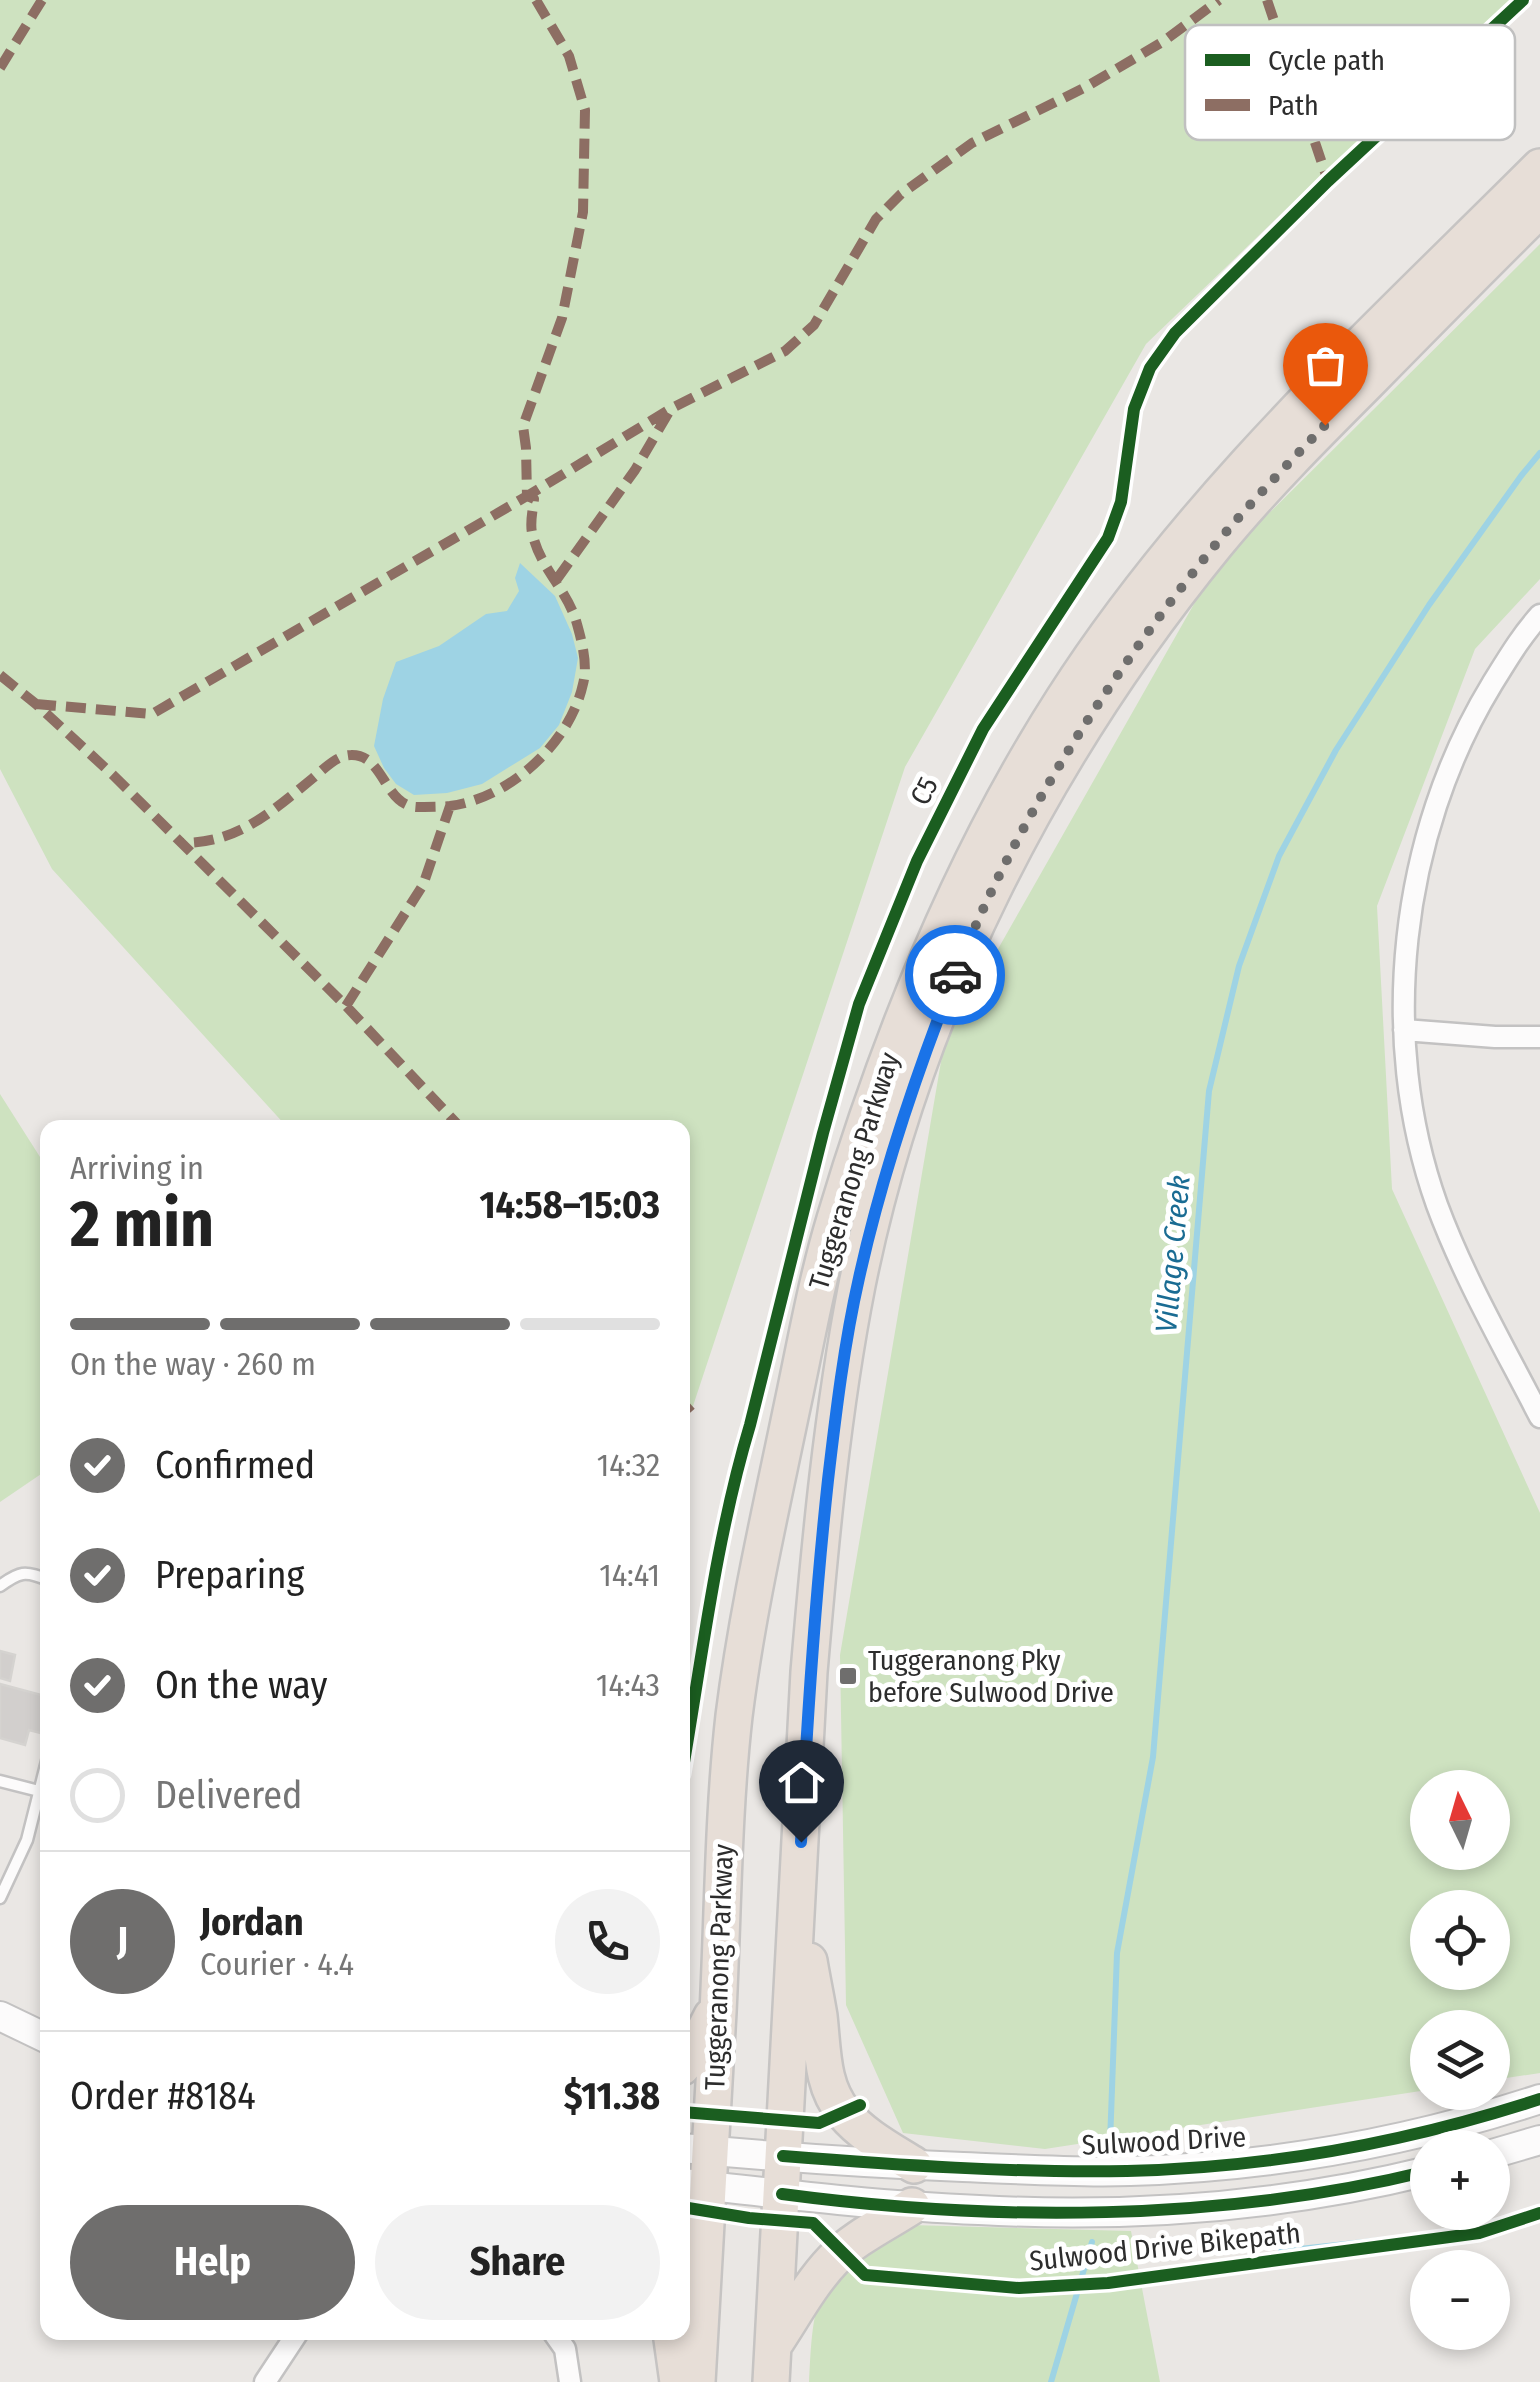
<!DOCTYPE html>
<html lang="en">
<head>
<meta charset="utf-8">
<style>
  :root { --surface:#fff; --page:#f2f2f2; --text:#222; --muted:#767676; --line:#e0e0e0; --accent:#6f6e6d }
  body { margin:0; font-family:"Fira Sans Condensed",sans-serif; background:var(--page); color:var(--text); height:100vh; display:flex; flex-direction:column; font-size:38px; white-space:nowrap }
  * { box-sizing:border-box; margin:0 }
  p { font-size:32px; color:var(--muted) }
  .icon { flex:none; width:55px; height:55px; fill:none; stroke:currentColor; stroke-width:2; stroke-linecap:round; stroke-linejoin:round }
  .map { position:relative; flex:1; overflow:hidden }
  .side { position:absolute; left:40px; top:1120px; width:650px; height:1220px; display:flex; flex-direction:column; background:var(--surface); border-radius:20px; box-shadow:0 5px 15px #0003 }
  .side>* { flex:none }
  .needle { width:65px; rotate:355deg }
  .tools { position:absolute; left:1410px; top:1770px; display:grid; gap:20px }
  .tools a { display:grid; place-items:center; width:100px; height:100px; border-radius:50%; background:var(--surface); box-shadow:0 5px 15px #0003; font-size:50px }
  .pin { position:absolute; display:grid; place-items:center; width:85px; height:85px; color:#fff; margin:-102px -42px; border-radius:50% 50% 50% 0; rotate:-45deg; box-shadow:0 0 10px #0007 }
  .pin .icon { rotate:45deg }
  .courier { position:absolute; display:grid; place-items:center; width:100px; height:100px; margin:-50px; border:8px solid #1a73e8; border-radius:50%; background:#fff; color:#222; box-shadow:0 2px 12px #0007 }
  .head em { font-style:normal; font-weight:700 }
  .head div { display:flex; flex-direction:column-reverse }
  .head { display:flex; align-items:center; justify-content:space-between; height:170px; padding:0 30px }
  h1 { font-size:65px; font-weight:700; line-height:75px }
  .bar { display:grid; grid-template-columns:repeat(4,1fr); gap:15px 10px; align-content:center; height:120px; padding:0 30px }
  .bar i { height:12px; border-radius:8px; background:var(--line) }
  .bar .active { background:var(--accent) }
  .bar p { grid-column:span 4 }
  .line { display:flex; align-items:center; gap:25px; padding:0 30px; border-top:2px solid var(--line) }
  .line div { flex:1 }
  .round { display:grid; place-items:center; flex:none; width:105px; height:105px; border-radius:52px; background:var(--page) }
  ol { padding:0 30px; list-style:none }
  li { display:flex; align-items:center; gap:30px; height:110px }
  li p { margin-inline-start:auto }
  li .icon { padding:10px; border-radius:50%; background:var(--accent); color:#fff; stroke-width:4 }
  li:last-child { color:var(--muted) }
  li i { width:55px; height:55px; border:5px solid var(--line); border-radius:50% }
  .primary-button { display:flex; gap:20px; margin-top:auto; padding:20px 30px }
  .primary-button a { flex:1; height:115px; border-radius:60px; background:var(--accent); color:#fff; font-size:40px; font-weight:700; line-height:115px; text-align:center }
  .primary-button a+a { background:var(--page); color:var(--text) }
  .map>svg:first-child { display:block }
  .green { fill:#cee2c0; fill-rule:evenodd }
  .water { fill:#9ed3e4 }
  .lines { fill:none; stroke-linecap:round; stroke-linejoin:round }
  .stream { stroke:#9ed3e4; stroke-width:6 }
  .building { fill:#d2cfcd; stroke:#d5d3d0; stroke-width:2.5 }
  .lane-casing { stroke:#c3c2c2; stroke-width:15 }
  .street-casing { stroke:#c3c2c2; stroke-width:25 }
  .secondary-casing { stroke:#c3c2c2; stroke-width:32 }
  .highway-casing { stroke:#c6c4c3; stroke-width:40 }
  .lane { stroke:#fcfbfb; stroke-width:10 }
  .street { stroke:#fcfbfb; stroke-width:20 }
  .secondary { stroke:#fcfbfb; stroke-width:28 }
  .highway { stroke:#e7ded7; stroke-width:35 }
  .quiet { stroke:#8d6e63; stroke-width:10; stroke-dasharray:20 10; stroke-linecap:butt }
  .cycleway-casing { stroke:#fff; stroke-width:19 }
  .cycleway { stroke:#1b5e20; stroke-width:12 }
  .done { stroke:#6f6e6d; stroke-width:10; stroke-dasharray:0 18 }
  .route { stroke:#1a73e8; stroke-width:12 }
  .poi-dot { fill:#6f6e6d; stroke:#fff; stroke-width:4 }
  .labels { text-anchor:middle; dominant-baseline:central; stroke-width:10; stroke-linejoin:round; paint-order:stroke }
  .street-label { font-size:28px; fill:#2d2d2d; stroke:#fff }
  .poi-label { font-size:28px; fill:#2d2d2d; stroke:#fff; text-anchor:start }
  .water-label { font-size:30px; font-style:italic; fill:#1a6c93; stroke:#fff }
  .key { fill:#fff; stroke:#c0c0c0; stroke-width:2.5 }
  .key-label { font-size:28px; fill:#2d2d2d }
</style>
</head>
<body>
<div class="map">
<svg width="1540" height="2382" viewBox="0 0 1540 2382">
  <rect width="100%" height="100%" fill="#eae7e4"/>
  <path class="green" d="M0 0H1516L1514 5 1327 170 1146 344 905 767 691 1412 682 1406V1128L287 1127 52 869 0 769Z
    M1540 244V579L1475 649 1377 906 1392 1189 1540 1513V2073L1493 2080 1492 2028H1428L1427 2090 1045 2149 903 2133 846 2005 840 1655 944 1044 1215 567ZM1428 1788H1492V1852H1428ZM1428 1908H1492V1972H1428Z
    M0 1094 47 1168V1470L0 1502Z
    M910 2225 1131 2231 1160 2382H809C811 2351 811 2291 836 2270 857 2253 887 2239 910 2225Z"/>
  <path class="water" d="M520 563 555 596 572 634 578 658 572 692 559 725 540 748 482 784 447 793 414 795 396 784 384 768 374 746 383 699 396 662 439 646 486 614 507 611 519 591 515 578Z"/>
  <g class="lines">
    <path class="stream" d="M1110 2143 1117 1953 1153 1757 1209 1091 1239 966 1279 856 1336 750 1429 605 1521 476 1540 453
      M1281 2251 1466 2231 1540 2209
      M1051 2382 1092 2242"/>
  </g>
  <path class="building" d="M0 1651 15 1655 10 1681 0 1678Z
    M0 1684 41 1695 44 1686 48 1687V1735L29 1730 25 1745 0 1738Z"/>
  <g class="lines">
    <defs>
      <path id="lane" d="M0 1586C19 1572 25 1570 48 1580
        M0 1781 39 1791
        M0 1898 27 1840 48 1757"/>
      <path id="street" d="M1540 615C1521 636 1507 660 1492 684 1400 835 1377 1037 1437 1205 1464 1278 1504 1347 1540 1417
        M1404 1030 1495 1037H1540
        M553 2332 565 2349 570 2382
        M265 2382 298 2332"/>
      <path id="secondary" d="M0 2016 48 2039
        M682 2148C776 2157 869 2163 963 2167 1018 2169 1074 2173 1130 2171 1268 2167 1409 2142 1540 2099
        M1492 2154 1540 2140
        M682 2183C781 2194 880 2206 979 2210 1129 2218 1282 2207 1428 2171"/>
      <path id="highway" d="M809 1961C812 1979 816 1998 819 2016 823 2050 821 2085 844 2113 862 2135 890 2150 914 2165
        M682 2067 695 2049 712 2016
        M671 2332 678 2382
        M773 2346C792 2318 809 2285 833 2260 854 2238 886 2223 912 2206
        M697 2382C703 2259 712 2135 718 2012 723 1913 723 1814 734 1716 747 1613 770 1513 791 1412 805 1347 816 1282 835 1219 889 1038 961 859 1063 700 1192 498 1372 335 1540 167
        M771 2382 809 1672C820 1543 832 1412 857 1285 912 1013 1041 758 1216 544 1263 487 1315 435 1367 383 1424 325 1482 266 1540 209"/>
    </defs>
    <use href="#lane" class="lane-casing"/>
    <use href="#street" class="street-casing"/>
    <use href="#secondary" class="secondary-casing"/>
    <use href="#highway" class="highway-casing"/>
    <use href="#lane" class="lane"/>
    <use href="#street" class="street"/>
    <use href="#secondary" class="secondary"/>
    <use href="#highway" class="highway"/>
    <path class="quiet" d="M536 0 569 56 585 110 583 212 562 318 523 426 526 448 527 496 672 408 785 351 814 325 876 219 901 194 972 143 1084 88 1164 41 1219 0
      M1267 0 1328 181
      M0 68 42 0
      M557 579 635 470 669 412
      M0 675 36 704 113 775 346 1006 461 1128
      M36 704 152 714 527 496 534 499C533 510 529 525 533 536 541 569 568 591 577 624 582 642 588 665 583 684 570 743 510 798 450 806 440 807 429 807 419 807 384 808 385 754 351 755 337 755 324 769 313 778 271 812 237 844 180 843
      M346 1006 423 885 450 806
      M682 1402 691 1412"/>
    <defs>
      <path id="cycleway" d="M682 1774C702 1658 716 1538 750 1425L823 1133 859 1004 917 861 983 729 1108 538 1121 502 1134 409 1150 368 1175 333 1328 181 1523 0
        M682 2112 819 2123 860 2105
        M783 2156C897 2165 1013 2173 1127 2171 1266 2168 1408 2142 1540 2099
        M782 2194C992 2222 1220 2222 1428 2171
        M682 2207 749 2218 813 2223
        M813 2223 865 2275 1019 2288 1108 2283 1479 2233 1540 2213"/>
    </defs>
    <use href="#cycleway" class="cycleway-casing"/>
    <use href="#cycleway" class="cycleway"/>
  </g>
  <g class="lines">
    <path class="done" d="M955 975C1016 820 1111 673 1216 544 1251 502 1288 464 1325 425"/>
    <path class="route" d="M801 1842C807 1720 815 1600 828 1480 836 1412 844 1344 859 1278 882 1174 916 1074 955 975"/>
  </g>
  <rect class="poi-dot" x="838" y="1666" width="20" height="20" rx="5"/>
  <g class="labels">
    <g class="street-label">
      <text transform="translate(924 791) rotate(-63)">C5</text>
      <text transform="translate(854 1171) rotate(-73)">Tuggeranong Parkway</text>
      <text transform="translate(719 1967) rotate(-88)">Tuggeranong Parkway</text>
      <text transform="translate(1164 2141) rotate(-3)">Sulwood Drive</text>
      <text transform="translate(1165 2247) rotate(-6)">Sulwood Drive Bikepath</text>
    </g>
    <g class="poi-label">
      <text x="868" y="1660">Tuggeranong Pky<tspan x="868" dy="32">before Sulwood Drive</tspan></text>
    </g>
    <g class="water-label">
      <text transform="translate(1173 1254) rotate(-85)">Village Creek</text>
    </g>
  </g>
  <rect x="1185" y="25" width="330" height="115" rx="15" class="key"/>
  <rect x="1205" y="54" width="45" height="12" fill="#1b5e20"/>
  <rect x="1205" y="99" width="45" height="12" fill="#8d6e63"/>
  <g class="key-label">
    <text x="1268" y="70">Cycle path</text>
    <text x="1268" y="115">Path</text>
  </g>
</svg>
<div class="tools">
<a><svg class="needle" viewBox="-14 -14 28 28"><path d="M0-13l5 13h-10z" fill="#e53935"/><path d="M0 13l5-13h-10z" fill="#767676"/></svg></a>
<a><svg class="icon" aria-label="locate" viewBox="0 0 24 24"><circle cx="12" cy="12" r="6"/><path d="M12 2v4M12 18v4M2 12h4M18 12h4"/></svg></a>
<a><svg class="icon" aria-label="layers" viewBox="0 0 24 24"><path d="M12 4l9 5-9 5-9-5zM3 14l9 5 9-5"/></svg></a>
<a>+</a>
<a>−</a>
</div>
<div class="pin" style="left:1325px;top:425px;background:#ea580c"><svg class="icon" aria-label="bag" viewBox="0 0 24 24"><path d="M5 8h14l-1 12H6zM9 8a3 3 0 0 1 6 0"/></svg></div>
<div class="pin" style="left:801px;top:1842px;background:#1f2937"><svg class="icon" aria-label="home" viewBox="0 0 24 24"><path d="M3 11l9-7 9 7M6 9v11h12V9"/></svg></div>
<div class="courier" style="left:955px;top:975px"><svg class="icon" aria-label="car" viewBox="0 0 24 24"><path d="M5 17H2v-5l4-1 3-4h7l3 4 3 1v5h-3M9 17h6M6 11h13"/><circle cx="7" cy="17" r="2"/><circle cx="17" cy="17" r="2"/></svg></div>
<section class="side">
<div class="head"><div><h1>2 min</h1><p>Arriving in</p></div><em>14:58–15:03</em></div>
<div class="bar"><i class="active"></i><i class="active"></i><i class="active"></i><i></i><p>On the way · 260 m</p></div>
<ol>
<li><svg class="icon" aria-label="check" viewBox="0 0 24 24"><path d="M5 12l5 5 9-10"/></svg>Confirmed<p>14:32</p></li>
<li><svg class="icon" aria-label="check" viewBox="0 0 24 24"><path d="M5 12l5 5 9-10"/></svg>Preparing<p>14:41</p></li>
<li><svg class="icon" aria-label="check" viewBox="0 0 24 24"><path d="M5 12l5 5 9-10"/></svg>On the way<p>14:43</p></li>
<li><i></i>Delivered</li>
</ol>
<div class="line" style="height:180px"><b class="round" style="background:var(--accent);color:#fff">J</b><div><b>Jordan</b><p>Courier · 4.4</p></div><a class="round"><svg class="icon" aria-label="phone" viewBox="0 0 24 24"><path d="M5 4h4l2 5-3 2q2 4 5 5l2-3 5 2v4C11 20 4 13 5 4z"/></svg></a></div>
<div class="line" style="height:130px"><div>Order #8184</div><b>$11.38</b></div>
<div class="primary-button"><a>Help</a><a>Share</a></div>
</section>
</div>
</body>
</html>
